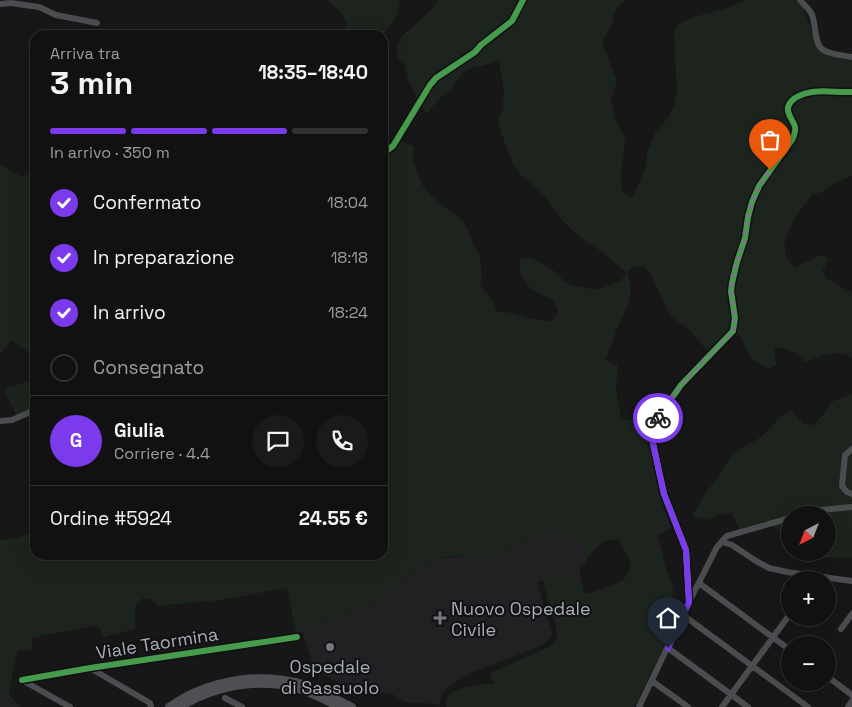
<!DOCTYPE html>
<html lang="it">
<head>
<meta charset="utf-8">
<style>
  :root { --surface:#111; --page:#1a1a1a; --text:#f1f3f6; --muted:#9c9d9f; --line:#303131; --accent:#7c3aed }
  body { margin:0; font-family:"Space Grotesk",sans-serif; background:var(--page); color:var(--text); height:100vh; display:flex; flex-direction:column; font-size:19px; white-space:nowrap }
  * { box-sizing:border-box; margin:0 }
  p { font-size:16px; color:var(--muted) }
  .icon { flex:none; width:28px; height:28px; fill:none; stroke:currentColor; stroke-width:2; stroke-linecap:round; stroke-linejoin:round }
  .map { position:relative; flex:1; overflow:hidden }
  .details { position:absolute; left:30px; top:30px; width:358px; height:530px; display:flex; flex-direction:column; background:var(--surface); border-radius:15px; box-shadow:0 5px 20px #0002,0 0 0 1px var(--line) }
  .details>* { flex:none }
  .needle { width:32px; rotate:222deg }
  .controls { position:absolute; left:781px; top:506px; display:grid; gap:10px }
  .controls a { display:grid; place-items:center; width:55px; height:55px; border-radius:50%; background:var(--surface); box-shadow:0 5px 20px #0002,0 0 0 1px var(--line); font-size:25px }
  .pin { position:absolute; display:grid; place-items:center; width:42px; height:42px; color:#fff; margin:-51px -21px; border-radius:50% 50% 50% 0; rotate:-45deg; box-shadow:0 0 5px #0007 }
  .pin .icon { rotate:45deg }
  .courier { position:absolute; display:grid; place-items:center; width:50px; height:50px; margin:-25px; border:4px solid #7c3aed; border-radius:50%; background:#fff; color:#222; box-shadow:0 1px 6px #0007 }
  .overview em { font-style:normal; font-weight:800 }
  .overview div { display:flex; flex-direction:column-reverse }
  .overview { display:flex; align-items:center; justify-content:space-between; height:85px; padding:0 20px }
  h1 { font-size:32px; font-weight:800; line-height:38px }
  .bar { display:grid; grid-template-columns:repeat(4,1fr); gap:8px 5px; align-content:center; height:60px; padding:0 20px }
  .bar i { height:6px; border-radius:4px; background:var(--line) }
  .bar .selected { background:var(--accent) }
  .bar p { grid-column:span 4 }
  .line { display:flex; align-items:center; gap:12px; padding:0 20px; border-top:1px solid var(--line) }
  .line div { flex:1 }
  .round { display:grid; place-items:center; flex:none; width:52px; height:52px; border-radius:26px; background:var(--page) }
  ol { padding:0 20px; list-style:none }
  li { display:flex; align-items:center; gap:15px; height:55px }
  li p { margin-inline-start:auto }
  li .icon { padding:5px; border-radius:50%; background:var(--accent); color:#fff; stroke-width:4 }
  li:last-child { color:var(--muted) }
  li i { width:28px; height:28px; border:2px solid var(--line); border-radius:50% }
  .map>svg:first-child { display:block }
  .built { fill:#212123 }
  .green { fill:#1d241e }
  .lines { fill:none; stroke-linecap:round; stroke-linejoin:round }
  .minor { stroke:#4b4c50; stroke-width:6 }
  .major { stroke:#4d4f52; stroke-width:8 }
  .cycleway-casing { stroke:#111113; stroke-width:9 }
  .cycleway { stroke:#469c4c; stroke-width:6 }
  .done { stroke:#757880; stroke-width:5; stroke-dasharray:0 9 }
  .route { stroke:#7c3aed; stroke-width:6 }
  .poi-dot { fill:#757880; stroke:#111113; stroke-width:2 }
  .labels { text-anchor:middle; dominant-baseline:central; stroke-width:4; stroke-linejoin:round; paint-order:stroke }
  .poi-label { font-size:18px; fill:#a8adb8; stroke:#111113; text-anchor:start }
  .street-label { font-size:18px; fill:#a8adb8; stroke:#111113 }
</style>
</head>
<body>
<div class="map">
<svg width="852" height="707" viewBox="0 0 852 707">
  <rect width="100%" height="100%" fill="#171717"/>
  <path class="built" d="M561 532 571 535 578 539 588 556 586 563 579 570 537 582 552 633 551 637 545 643 538 647 471 673 448 687 442 694 439 707 436 704 404 702 394 695 388 693 368 692 348 688 332 680 324 675 313 664 302 631 316 626 319 623 365 609 382 597 422 564 439 558 499 555 529 539 552 533Z
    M0 694 9 695 21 707H0Z"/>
  <path class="green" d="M327 0H400L398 13 388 29 382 35H338L347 25C343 12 337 9 327 0Z
    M439 0H626L617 8 614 14 612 25 605 36 602 42 617 81 611 100 615 118 625 139 624 153 621 171 622 192 632 198 645 169 648 149 656 131 668 118 674 105 677 92 674 35 676 26 684 21 694 17 727 8 746 0H800L817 45 852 59V176L837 182 822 192 812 195 794 219 784 243 787 259 795 268 820 255 829 258 822 272 828 279 852 293V358C840 347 818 358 805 362 795 351 789 349 774 347L776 365 769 369C749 358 749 358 741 336L735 335 711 355 690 331 684 325 671 317 651 275 644 266 633 267 627 272C636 295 626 309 617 329 613 339 610 350 606 360L618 366 616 388 621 420 646 418 657 421 652 429 650 447 655 469 658 491 671 528 657 536 662 551 664 563 673 586 672 608 680 613 635 707H446C446 703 446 698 449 695 454 688 485 683 494 684L491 677V673L553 645 557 637 556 627 543 580 579 570 584 593 587 594 615 584 623 580 627 575 630 565V560L618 539 604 541 588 556 578 539 571 535 561 532 552 533 529 539 499 555 486 558 454 556 439 558 422 564 382 597 365 609 319 623 317 626 296 633 287 588 219 600 158 606 151 599 143 598 135 606V629L104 637 98 625 31 638 33 650 18 651 12 674 9 695 0 694V539L2 540 18 538 35 531V555H382V151L397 140 413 146V161L423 186 433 198 462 220 468 229 473 245 479 253 482 274 480 285 493 301 496 311 511 313 538 320 550 321 557 316 558 309 552 300 530 288 522 277 519 267 521 258H529L536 260 554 271 564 281 572 286 580 287 592 289 603 288 622 280 626 272 601 251 581 238 561 219 543 194 520 174 512 162 502 135 498 119 503 108 504 90 499 61 482 66 474 67 463 72 451 89 437 101 427 114 418 102 409 81 404 64 397 58V48L401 37 430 11Z
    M0 165 22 177 35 171V357L11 340 0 355Z
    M35 369V412L18 419 4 389 29 381Z
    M852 394V558L826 557 818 553 828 552V515H790V532L779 530 765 521 739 529 732 513 718 515 708 520 692 516C700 500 710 487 720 474 725 466 730 455 739 449 747 444 754 443 762 436 773 427 777 416 791 411L804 424 812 425C821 418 827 412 831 402Z"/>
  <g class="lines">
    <path class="minor" d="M800 0C804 5 810 9 812 15 816 24 814 43 822 49 829 55 843 55 852 57
      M0 4 11 3 39 7 56 15 97 23
      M382 154 393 146 430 85 436 78 475 52 481 45 512 21 523 0
      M0 421 12 420 35 410
      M852 449 845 455 842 486 847 492 852 494
      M800 515 821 510 852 507
      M722 542 732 545 756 561 769 568 787 572 852 581
      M699 583 790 650
      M689 602 686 550 664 494 652 439 653 425 681 385 733 331 735 318 731 291 732 283 737 262 745 238 748 217 752 202 759 186 792 140C800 123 791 124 788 111 787 105 791 101 795 98 813 87 832 93 852 92
      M683 615 808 707
      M841 629 852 614
      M668 648 748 707
      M90 668 150 703 151 707
      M828 677 852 695
      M22 680 90 668 297 637
      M22 680 70 707
      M652 681 688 707
      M225 698 242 707
      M639 707 689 602 717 547C721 543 723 539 727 536L790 518
      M722 707 790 614
      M848 707 852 701"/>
    <path class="major" d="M169 707C177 702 184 697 193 693 224 679 261 674 295 682 315 687 334 698 352 707
      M180 707C215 686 256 678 296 688 311 692 325 700 339 707"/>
    <defs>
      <path id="cycleway" d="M382 154 393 146 430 85 436 78 475 52 481 45 512 21 523 0
        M689 602 686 550 664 494 652 439 653 425 681 385 733 331 735 318 731 291 732 283 737 262 745 238 748 217 752 202 759 186 792 140C800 123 791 124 788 111 787 105 791 101 795 98 813 87 832 93 852 92
        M22 680 90 668 297 637"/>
    </defs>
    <use href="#cycleway" class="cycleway-casing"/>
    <use href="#cycleway" class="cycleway"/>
  </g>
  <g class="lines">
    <path class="done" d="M658 418 681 385 733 331C738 317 731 303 731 289 732 273 738 259 743 244 745 236 746 227 747 218 751 200 760 185 770 170"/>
    <path class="route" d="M658 418 653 425 652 439 664 494 686 550 689 602 668 648"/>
  </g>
  <g class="poi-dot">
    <path d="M437.5 610.5h5v5h5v5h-5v5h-5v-5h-5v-5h5z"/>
    <circle cx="330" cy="647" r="5"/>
  </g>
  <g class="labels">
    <g class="poi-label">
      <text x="451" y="608">Nuovo Ospedale<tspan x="451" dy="21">Civile</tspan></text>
      <text x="330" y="666" text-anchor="middle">Ospedale<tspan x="330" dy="21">di Sassuolo</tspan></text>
    </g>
    <g class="street-label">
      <text transform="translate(157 643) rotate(-9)">Viale Taormina</text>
    </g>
  </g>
</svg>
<div class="controls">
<a><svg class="needle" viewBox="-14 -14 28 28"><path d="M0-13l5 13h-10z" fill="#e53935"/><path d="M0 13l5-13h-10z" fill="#9c9d9f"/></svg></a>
<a>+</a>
<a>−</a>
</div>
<div class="pin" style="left:770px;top:170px;background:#ea580c"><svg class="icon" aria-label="bag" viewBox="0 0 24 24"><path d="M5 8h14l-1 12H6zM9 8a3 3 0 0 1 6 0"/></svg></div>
<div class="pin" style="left:668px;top:648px;background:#1f2937"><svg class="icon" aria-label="home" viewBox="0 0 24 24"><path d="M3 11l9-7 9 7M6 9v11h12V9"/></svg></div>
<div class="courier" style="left:658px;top:418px"><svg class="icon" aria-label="bike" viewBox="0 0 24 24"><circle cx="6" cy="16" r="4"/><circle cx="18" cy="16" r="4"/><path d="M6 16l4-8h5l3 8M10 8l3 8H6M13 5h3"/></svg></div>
<section class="details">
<div class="overview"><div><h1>3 min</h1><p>Arriva tra</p></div><em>18:35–18:40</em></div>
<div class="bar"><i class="selected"></i><i class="selected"></i><i class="selected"></i><i></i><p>In arrivo · 350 m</p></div>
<ol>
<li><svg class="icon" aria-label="check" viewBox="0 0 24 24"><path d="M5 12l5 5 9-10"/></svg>Confermato<p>18:04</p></li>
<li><svg class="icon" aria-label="check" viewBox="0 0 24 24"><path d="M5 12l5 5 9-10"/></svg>In preparazione<p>18:18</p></li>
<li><svg class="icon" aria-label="check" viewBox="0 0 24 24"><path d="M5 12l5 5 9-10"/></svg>In arrivo<p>18:24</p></li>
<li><i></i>Consegnato</li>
</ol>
<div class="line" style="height:90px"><b class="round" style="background:var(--accent);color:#fff">G</b><div><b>Giulia</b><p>Corriere · 4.4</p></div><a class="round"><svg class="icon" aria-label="chat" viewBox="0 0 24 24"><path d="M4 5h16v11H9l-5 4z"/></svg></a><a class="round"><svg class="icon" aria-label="phone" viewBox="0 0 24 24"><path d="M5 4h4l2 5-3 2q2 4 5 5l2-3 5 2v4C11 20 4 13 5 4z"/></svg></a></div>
<div class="line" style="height:65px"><div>Ordine #5924</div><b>24.55 €</b></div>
</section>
</div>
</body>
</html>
